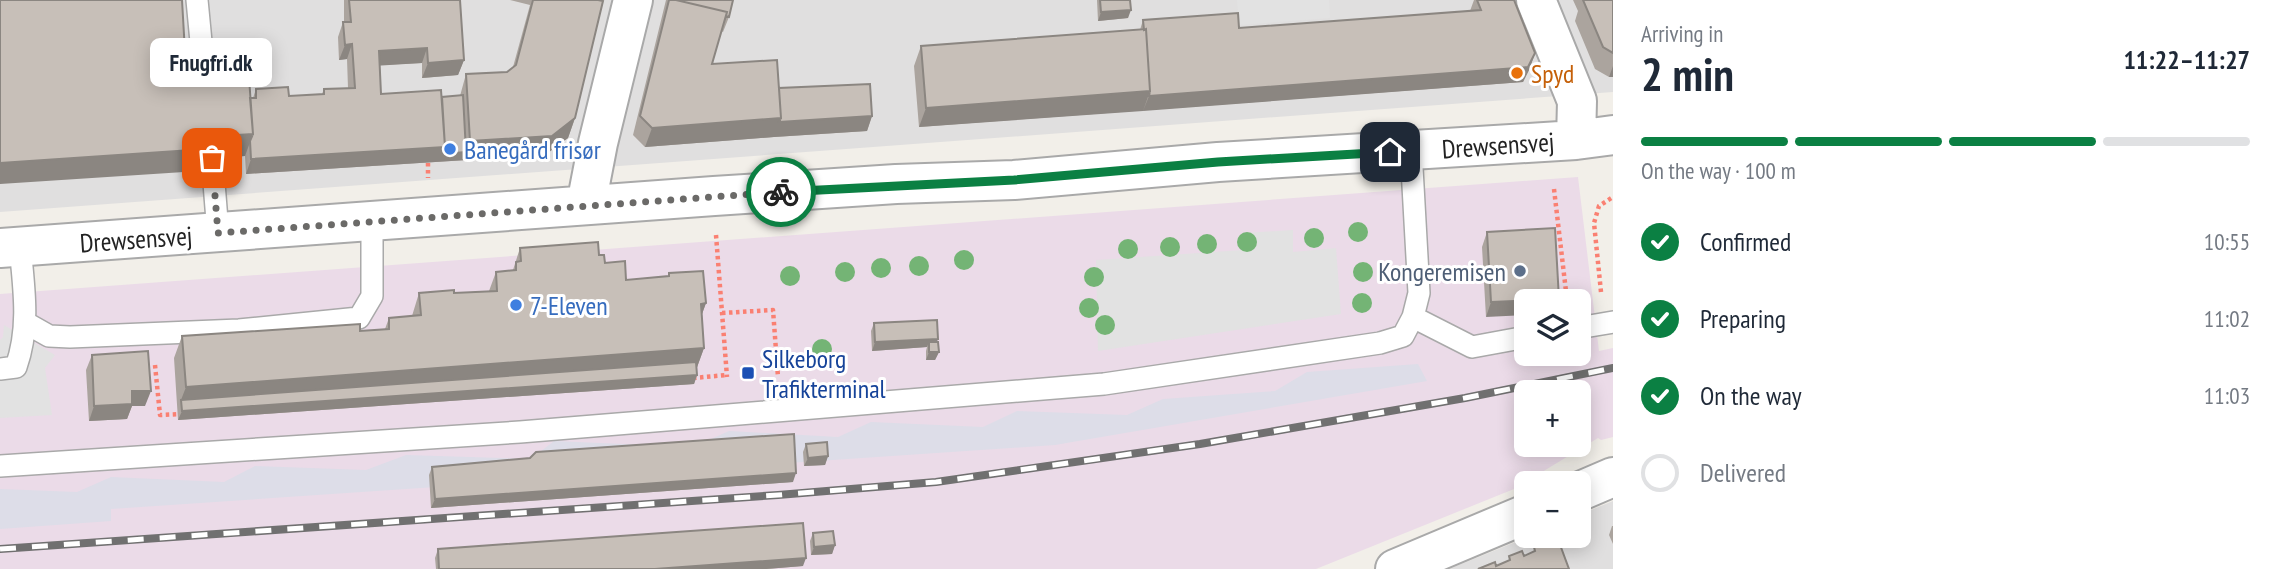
<!DOCTYPE html>
<html lang="en">
<head>
<meta charset="utf-8">
<style>
  :root { --surface:#fff; --page:#f6f6f7; --text:#1f2937; --muted:#747a83; --line:#e0e1e3; --accent:#0b8043 }
  body { margin:0; font-family:"PT Sans Narrow",sans-serif; background:var(--page); color:var(--text); height:100vh; display:flex; flex-direction:column; font-size:26px; white-space:nowrap }
  * { box-sizing:border-box; margin:0 }
  p { font-size:23px; color:var(--muted) }
  .icon { flex:none; width:38px; height:38px; fill:none; stroke:currentColor; stroke-width:2; stroke-linecap:round; stroke-linejoin:round }
  .map { position:relative; flex:1; overflow:hidden }
  .sheet { display:flex; flex-direction:column; background:var(--surface); width:665px }
  .sheet>* { flex:none }
  .controls { position:absolute; left:1514px; top:289px; display:grid; gap:14px }
  .controls a { display:grid; place-items:center; width:77px; height:77px; border-radius:10px; background:var(--surface); box-shadow:0 4px 18px #0003; font-size:35px }
  .pin { position:absolute; display:grid; place-items:center; width:60px; height:60px; color:#fff; margin:-30px; border-radius:14px; box-shadow:0 4px 10px #0006 }
  .courier { position:absolute; display:grid; place-items:center; width:70px; height:70px; margin:-35px; border:5px solid #0b8043; border-radius:50%; background:#fff; color:#222; box-shadow:0 2px 9px #0007 }
  .bubble { position:absolute; height:49px; border-radius:10px; background:var(--surface); box-shadow:0 4px 18px #0003; font-size:23px; font-weight:800; line-height:49px; text-align:center }
  .overview em { font-style:normal; font-weight:800 }
  .overview div { display:flex; flex-direction:column-reverse }
  .overview { display:flex; align-items:center; justify-content:space-between; height:119px; padding:0 28px }
  h1 { font-size:46px; font-weight:800; line-height:52px }
  .bar { display:grid; grid-template-columns:repeat(4,1fr); gap:10px 7px; align-content:center; height:84px; padding:0 28px }
  .bar i { height:9px; border-radius:5px; background:var(--line) }
  .bar .on { background:var(--accent) }
  .bar p { grid-column:span 4 }
  ol { padding:0 28px; list-style:none }
  li { display:flex; align-items:center; gap:21px; height:77px }
  li p { margin-inline-start:auto }
  li .icon { padding:7px; border-radius:50%; background:var(--accent); color:#fff; stroke-width:4 }
  li:last-child { color:var(--muted) }
  li i { width:38px; height:38px; border:4px solid var(--line); border-radius:50% }
  main { display:flex; flex:1; min-height:0 }
  .map>svg:first-child { display:block }
  .residential { fill:#e0dfdf }
  .industrial { fill:#ebdbe8; fill-rule:evenodd }
  .parking { fill:#e2e2e2 }
  .plaza { fill:#dddde8 }
  .lines { fill:none; stroke-linecap:round; stroke-linejoin:round }
  .lane-casing { stroke:#a9a9a9; stroke-width:24 }
  .street-casing { stroke:#a9a9a9; stroke-width:42 }
  .path { stroke:#fa8072; stroke-width:4.5; stroke-dasharray:3.5 3.5; stroke-linecap:butt }
  .lane { stroke:#fff; stroke-width:21 }
  .street { stroke:#fff; stroke-width:38 }
  .rail-casing { stroke:#707070; stroke-width:8 }
  .rail { stroke:#fff; stroke-width:5; stroke-dasharray:16; stroke-linecap:butt }
  .tree { fill:#74b475 }
  .wall { fill:#aba49e }
  .shaded-wall { fill:#8b8681 }
  .building { fill:#c7bfb8; stroke:#8b8681; stroke-width:2 }
  .done { stroke:#6b6a68; stroke-width:7; stroke-dasharray:0 12.6 }
  .route { stroke:#0b8043; stroke-width:9 }
  .food-dot { fill:#e8710a; stroke:#fff; stroke-width:2.5 }
  .shop-dot { fill:#3f7fe0; stroke:#fff; stroke-width:2.5 }
  .service-dot { fill:#5c6f8a; stroke:#fff; stroke-width:2.5 }
  .transit-dot { fill:#1a4fb4; stroke:#fff; stroke-width:2.5 }
  .labels { text-anchor:middle; dominant-baseline:central; stroke-width:6; stroke-linejoin:round; paint-order:stroke }
  .food-label { font-size:26px; fill:#c56008; stroke:#fff; text-anchor:start }
  .street-label { font-size:26px; fill:#222; stroke:#fff }
  .shop-label { font-size:26px; fill:#366cbe; stroke:#fff; text-anchor:start }
  .service-label { font-size:26px; fill:#4e5e75; stroke:#fff; text-anchor:end }
  .transit-label { font-size:26px; fill:#164399; stroke:#fff; text-anchor:start }
</style>
</head>
<body>
<main>
<div class="map">
<svg width="1613" height="569" viewBox="0 0 1613 569">
  <rect width="100%" height="100%" fill="#f2efe9"/>
  <path class="residential" d="M0 0H1613V92L0 212Z
    M1613 501V569H1449L1530 536H1578L1579 515Z"/>
  <path class="industrial" d="M1578 177 1599 351 1613 348V437L1601 440 1598 438 1514 489 1316 569H0V294ZM1526 301H1578V354H1526ZM1526 392H1578V444H1526Z"/>
  <path class="parking" d="M1237 0H1329L1330 18 1239 25Z
    M1293 230V252L1336 248 1341 314 1098 351 1096 260 1243 250 1244 233Z
    M4 325 55 355 45 368 52 415 0 418V340L3 337Z"/>
  <path class="plaza" d="M1418 364 1427 381 1055 445 111 509V521L0 529V489L77 492 111 477 224 482 255 466 366 470 406 455 531 459 554 441 693 447 729 431 838 437 871 422 983 427 1017 411 1127 415 1163 399 1275 391 1307 372Z"/>
  <g class="lines">
    <defs>
      <path id="lane" d="M197 0 204 73
        M212 158 218 233
        M1413 317 1472 347 1526 337
        M26 323 49 336 70 337 239 330 359 318 372 296V221
        M1578 328 1613 322
        M0 369 16 367C30 328 24 288 20 247
        M0 466 520 432 1104 384 1380 343 1403 336 1413 317 1419 293 1411 150"/>
      <path id="street" d="M1536 0 1577 101 1576 140
        M586 205 598 143 633 0
        M0 248 714 196 896 184 1014 180 1218 162 1576 140 1613 135
        M1578 492 1613 477
        M1395 569 1526 514"/>
    </defs>
    <use href="#lane" class="lane-casing"/>
    <use href="#street" class="street-casing"/>
    <path class="path" d="M428 163V178
      M1554 189 1567 300
      M716 235 727 377
      M1601 292 1594 223 1599 206 1613 197
      M722 313 773 310 778 377
      M155 365 160 415 181 414
      M693 378 727 375"/>
    <use href="#lane" class="lane"/>
    <use href="#street" class="street"/>
    <defs>
      <path id="rail" d="M0 549 778 495 936 482 1200 444 1465 398 1613 368"/>
    </defs>
    <use href="#rail" class="rail-casing"/>
    <use href="#rail" class="rail"/>
  </g>
  <g class="tree">
    <circle cx="1358" cy="232" r="10"/>
    <circle cx="1314" cy="238" r="10"/>
    <circle cx="1247" cy="242" r="10"/>
    <circle cx="1207" cy="244" r="10"/>
    <circle cx="1170" cy="247" r="10"/>
    <circle cx="1128" cy="249" r="10"/>
    <circle cx="964" cy="260" r="10"/>
    <circle cx="919" cy="266" r="10"/>
    <circle cx="881" cy="268" r="10"/>
    <circle cx="845" cy="272" r="10"/>
    <circle cx="1363" cy="272" r="10"/>
    <circle cx="790" cy="276" r="10"/>
    <circle cx="1094" cy="277" r="10"/>
    <circle cx="1362" cy="303" r="10"/>
    <circle cx="1089" cy="308" r="10"/>
    <circle cx="1105" cy="325" r="10"/>
    <circle cx="822" cy="349" r="10"/>
  </g>
  <path class="wall" d="M344 0H460L464 60 458 75 422 78V63L380 65 381 94 442 97 460 96 466 74 507 72 513 67 530 5 510 0H598L575 118 568 138 545 155 246 174 245 156 188 160 184 172 185 52 250 98H253L256 89 289 96 322 94 324 89 348 88 347 59 339 60 338 37 343 22H344Z
    M666 0H733L729 17 723 32 721 31 712 64 779 88 872 116 867 131 774 137 645 147 633 135Z
    M1097 0H1130L1128 18 1098 21Z
    M1474 0H1514L1530 68 1523 82 919 127 914 66 921 46 1140 30 1143 20 1239 28 1470 11Z
    M1573 0H1613V77H1609L1595 69 1575 21 1578 11Z
    M1555 228 1486 317 1482 247 1487 232Z
    M520 248 599 255 605 263 626 280 668 277 669 273 706 303 702 314 704 348 696 370 697 375 694 384 178 420 174 358 182 336 360 331 385 329 389 318 412 316 419 293H454L489 291 496 272 513 270Z
    M874 323 938 339 936 342 939 352 935 360H926V351L927 347 872 351 871 331Z
    M92 355 145 406H132L127 419 89 421 86 370Z
    M806 444 828 456 825 465 804 466 803 452Z
    M432 467 793 482 431 508 429 475Z
    M1612 526H1613V544L1609 535Z
    M813 533 835 545 832 554 811 555 810 541Z
    M438 549 803 566 766 569H436L435 558Z"/>
  <path class="shaded-wall" d="M1131 10 1128 18 1098 21 1101 12Z
    M352 44 347 59 339 60 345 45Z
    M427 48 422 63 373 66 379 51Z
    M1535 53 1530 68 1523 82 1143 111 1149 96Z
    M464 60 458 75 422 78 428 63Z
    M1613 66V77H1609Z
    M1150 91 1143 111 919 127 926 108Z
    M872 116 867 131 774 137 779 122Z
    M575 118 568 138 545 155 246 174 251 159 445 147 466 152 470 141Z
    M781 118 774 137 645 147 652 128Z
    M253 134 245 156 188 160 184 172 0 184V163L191 138Z
    M1559 299 1558 301H1526V315L1486 317 1491 302Z
    M706 303 698 325 701 304Z
    M938 339 935 347 929 342 927 347 872 351 875 342Z
    M704 348 696 370 181 400 186 387Z
    M929 352H939L935 360H926Z
    M697 375 694 384 178 420 182 411Z
    M132 391H151L145 406H132L127 419 89 421 94 406Z
    M828 456 825 465 804 466 808 458Z
    M796 473 793 482 431 508 435 499Z
    M835 545 832 554 811 555 814 547Z
    M806 558 803 566 766 569H655Z"/>
  <path class="building" d="M0 0H182L185 52 247 49 253 134 191 138 192 150 0 163Z
    M349 0H460L464 60 428 63 427 48 379 51 381 94 441 90 445 147 251 159 250 141 253 134 250 98H256V89L288 87 289 96 324 94V89L355 88 352 44 345 45 343 22H351Z
    M533 0H598L603 1 575 118 552 136 470 141 466 74 507 72 516 65Z
    M669 0H676L727 12 712 64 777 60 781 118 652 128 640 116Z
    M676 0H733L729 17 726 16 727 12Z
    M1100 0H1130L1131 10 1101 12Z
    M1477 0H1514L1535 53 1528 67 1149 96 1150 91 1146 29 1144 30 1143 20 1238 13 1239 28 1481 10Z
    M1583 0H1613V53L1603 47Z
    M1146 29 1150 91 926 108 921 46Z
    M870 84 872 116 779 122 781 118 779 88Z
    M463 95 466 152 442 154 445 147 442 97Z
    M1555 228 1559 299 1491 302 1487 232Z
    M598 242 599 255H604L605 263 625 261 626 280 669 276V273L703 271 706 303 701 304 704 348 186 387 182 336 360 324V331L389 329V318L421 315 419 293 454 290V293L497 291 496 272 516 270V262L521 261 520 248Z
    M937 320 938 339 875 342 874 323Z
    M929 342H938L939 352H929Z
    M148 351 151 391H132V404L94 406 92 355Z
    M696 362 697 375 182 411 181 400Z
    M794 434 796 473 435 499 432 467 530 458 536 452 551 451Z
    M827 442 828 456 808 458 806 444Z
    M803 523 806 558 655 569H439L438 549Z
    M833 531 835 545 814 547 813 533Z
    M1547 541 1548 546 1559 542 1569 569H1478L1495 562 1496 566 1510 560 1509 556 1522 551 1524 556 1535 551 1534 547Z"/>
  <g class="lines">
    <path class="done" d="M212 158 218 233 781 192"/>
    <path class="route" d="M781 192 1014 180 1218 162 1390 152"/>
  </g>
  <circle class="food-dot" cx="1517" cy="73" r="7"/>
  <g class="shop-dot">
    <circle cx="450" cy="149" r="7"/>
    <circle cx="516" cy="305" r="7"/>
  </g>
  <circle class="service-dot" cx="1520" cy="271" r="7"/>
  <rect class="transit-dot" x="741" y="366" width="14" height="14" rx="3.5"/>
  <g class="labels">
    <g class="food-label">
      <text x="1531" y="73">Spyd</text>
    </g>
    <g class="street-label">
      <text transform="translate(1498 145) rotate(-4)">Drewsensvej</text>
      <text transform="translate(136 239) rotate(-4)">Drewsensvej</text>
    </g>
    <g class="shop-label">
      <text x="464" y="149">Banegård frisør</text>
      <text x="530" y="305">7-Eleven</text>
    </g>
    <g class="service-label">
      <text x="1506" y="271">Kongeremisen</text>
    </g>
    <g class="transit-label">
      <text x="762" y="358">Silkeborg<tspan x="762" dy="30">Trafikterminal</tspan></text>
    </g>
  </g>
</svg>
<div class="controls">
<a><svg class="icon" aria-label="layers" viewBox="0 0 24 24"><path d="M12 4l9 5-9 5-9-5zM3 14l9 5 9-5"/></svg></a>
<a>+</a>
<a>−</a>
</div>
<div class="pin" style="left:212px;top:158px;background:#ea580c"><svg class="icon" aria-label="bag" viewBox="0 0 24 24"><path d="M5 8h14l-1 12H6zM9 8a3 3 0 0 1 6 0"/></svg></div>
<div class="pin" style="left:1390px;top:152px;background:#1f2937"><svg class="icon" aria-label="home" viewBox="0 0 24 24"><path d="M3 11l9-7 9 7M6 9v11h12V9"/></svg></div>
<div class="courier" style="left:781px;top:192px"><svg class="icon" aria-label="bike" viewBox="0 0 24 24"><circle cx="6" cy="16" r="4"/><circle cx="18" cy="16" r="4"/><path d="M6 16l4-8h5l3 8M10 8l3 8H6M13 5h3"/></svg></div>
<div class="bubble" style="left:150px;top:38px;width:122px">Fnugfri.dk</div>
</div>
<section class="sheet">
<div class="overview"><div><h1>2 min</h1><p>Arriving in</p></div><em>11:22–11:27</em></div>
<div class="bar"><i class="on"></i><i class="on"></i><i class="on"></i><i></i><p>On the way · 100 m</p></div>
<ol>
<li><svg class="icon" aria-label="check" viewBox="0 0 24 24"><path d="M5 12l5 5 9-10"/></svg>Confirmed<p>10:55</p></li>
<li><svg class="icon" aria-label="check" viewBox="0 0 24 24"><path d="M5 12l5 5 9-10"/></svg>Preparing<p>11:02</p></li>
<li><svg class="icon" aria-label="check" viewBox="0 0 24 24"><path d="M5 12l5 5 9-10"/></svg>On the way<p>11:03</p></li>
<li><i></i>Delivered</li>
</ol>
</section>
</main>
</body>
</html>
